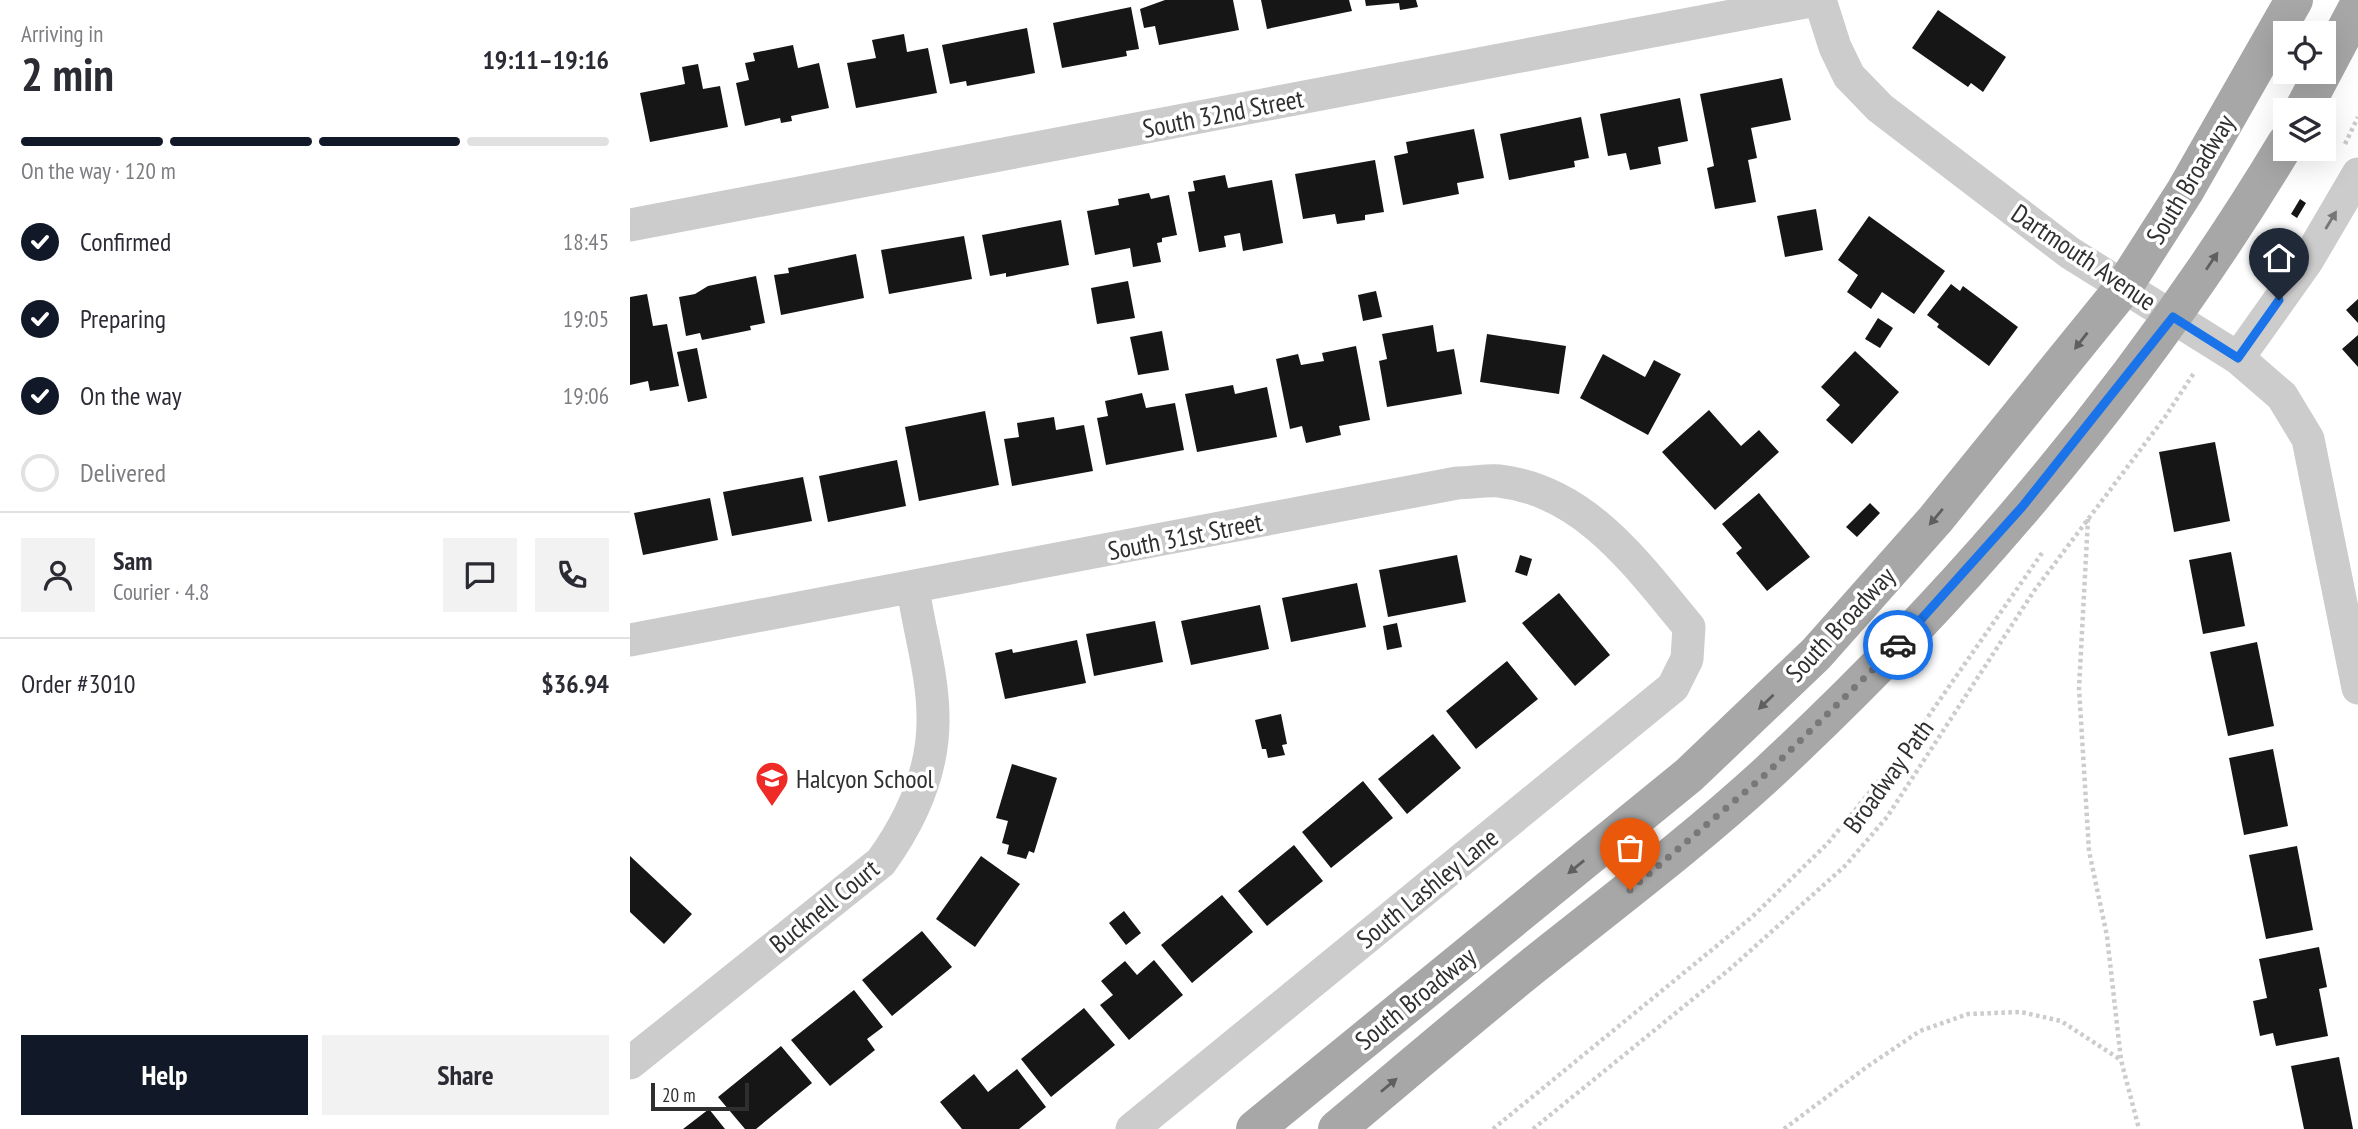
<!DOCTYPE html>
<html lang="en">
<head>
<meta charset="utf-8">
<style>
  :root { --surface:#fff; --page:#f2f2f3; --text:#2b2b33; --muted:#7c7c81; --line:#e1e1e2; --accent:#111827 }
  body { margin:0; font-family:"PT Sans Narrow",sans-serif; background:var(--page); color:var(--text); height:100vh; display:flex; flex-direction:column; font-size:26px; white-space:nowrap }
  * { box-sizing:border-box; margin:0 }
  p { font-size:23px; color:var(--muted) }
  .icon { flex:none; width:38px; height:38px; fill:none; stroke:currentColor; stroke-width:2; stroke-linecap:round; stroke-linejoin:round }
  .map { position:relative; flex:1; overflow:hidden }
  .details { display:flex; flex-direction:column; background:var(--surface); width:630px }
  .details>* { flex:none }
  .tools { position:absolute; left:1643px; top:21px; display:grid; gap:14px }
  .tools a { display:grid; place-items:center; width:63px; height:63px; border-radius:0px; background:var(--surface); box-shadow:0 7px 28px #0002; font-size:35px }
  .scale { position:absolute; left:21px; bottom:18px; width:98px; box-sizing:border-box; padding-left:7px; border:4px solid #2f2f2f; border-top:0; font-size:19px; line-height:24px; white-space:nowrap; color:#2f2f2f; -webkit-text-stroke:5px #fff; paint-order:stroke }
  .pin { position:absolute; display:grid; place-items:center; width:60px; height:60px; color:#fff; margin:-72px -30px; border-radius:50% 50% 50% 0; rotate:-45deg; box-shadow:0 0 7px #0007 }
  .pin .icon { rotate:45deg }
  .courier { position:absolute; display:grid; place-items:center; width:70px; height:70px; margin:-35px; border:5px solid #1a73e8; border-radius:50%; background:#fff; color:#222; box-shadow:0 2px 9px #0007 }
  .head em { font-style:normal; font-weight:800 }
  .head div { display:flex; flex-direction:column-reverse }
  .head { display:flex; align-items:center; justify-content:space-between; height:119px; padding:0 21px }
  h1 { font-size:46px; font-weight:800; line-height:52px }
  .bar { display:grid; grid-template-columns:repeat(4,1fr); gap:10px 7px; align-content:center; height:84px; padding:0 21px }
  .bar i { height:9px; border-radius:5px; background:var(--line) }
  .bar .on { background:var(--accent) }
  .bar p { grid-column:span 4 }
  .line { display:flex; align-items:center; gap:18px; padding:0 21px; border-top:2px solid var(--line) }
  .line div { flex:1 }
  .round { display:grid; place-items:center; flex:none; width:74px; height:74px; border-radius:0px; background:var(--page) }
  ol { padding:0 21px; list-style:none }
  li { display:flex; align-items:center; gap:21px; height:77px }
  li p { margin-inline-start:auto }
  li .icon { padding:7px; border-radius:50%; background:var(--accent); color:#fff; stroke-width:4 }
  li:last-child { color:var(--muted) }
  li i { width:38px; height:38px; border:4px solid var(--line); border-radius:50% }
  .button { display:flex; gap:14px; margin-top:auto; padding:14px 21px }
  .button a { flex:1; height:80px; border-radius:0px; background:var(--accent); color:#fff; font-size:28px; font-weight:800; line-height:80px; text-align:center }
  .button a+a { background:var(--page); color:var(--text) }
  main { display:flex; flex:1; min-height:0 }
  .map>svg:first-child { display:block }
  .building { fill:#161616 }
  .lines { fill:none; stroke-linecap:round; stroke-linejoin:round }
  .path { stroke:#ccc; stroke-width:4.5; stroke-dasharray:3.5 3.5; stroke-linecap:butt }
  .minor { stroke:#ccc; stroke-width:33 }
  .major { stroke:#a7a7a7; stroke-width:38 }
  .oneway { fill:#767676 }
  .oneway2 { fill:#5f5f5f }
  .done { stroke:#787878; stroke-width:7; stroke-dasharray:0 12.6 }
  .route { stroke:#1a73e8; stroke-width:9 }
  .labels { text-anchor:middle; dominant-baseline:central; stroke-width:7; stroke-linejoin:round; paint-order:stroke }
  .street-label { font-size:26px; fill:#2f2f2f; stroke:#fff }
  .poi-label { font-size:26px; fill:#2f2f2f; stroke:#fff; text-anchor:start }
</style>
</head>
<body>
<main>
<section class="details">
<div class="head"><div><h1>2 min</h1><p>Arriving in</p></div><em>19:11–19:16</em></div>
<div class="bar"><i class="on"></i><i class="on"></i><i class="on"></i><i></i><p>On the way · 120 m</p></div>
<ol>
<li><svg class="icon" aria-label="check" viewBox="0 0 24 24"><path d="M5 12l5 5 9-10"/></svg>Confirmed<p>18:45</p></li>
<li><svg class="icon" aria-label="check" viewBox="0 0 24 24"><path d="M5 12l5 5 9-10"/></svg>Preparing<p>19:05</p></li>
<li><svg class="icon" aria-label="check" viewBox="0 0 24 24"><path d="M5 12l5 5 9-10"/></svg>On the way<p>19:06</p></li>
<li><i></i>Delivered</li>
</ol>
<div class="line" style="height:126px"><a class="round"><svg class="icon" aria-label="person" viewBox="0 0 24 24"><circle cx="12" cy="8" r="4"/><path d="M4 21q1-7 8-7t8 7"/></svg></a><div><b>Sam</b><p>Courier · 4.8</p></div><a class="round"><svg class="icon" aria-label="chat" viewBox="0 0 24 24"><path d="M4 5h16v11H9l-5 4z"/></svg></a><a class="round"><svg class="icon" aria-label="phone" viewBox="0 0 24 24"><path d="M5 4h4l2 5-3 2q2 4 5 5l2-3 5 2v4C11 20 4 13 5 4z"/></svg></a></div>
<div class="line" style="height:91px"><div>Order #3010</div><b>$36.94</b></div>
<div class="button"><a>Help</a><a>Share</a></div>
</section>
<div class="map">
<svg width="1728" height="1129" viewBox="0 0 1728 1129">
  <rect width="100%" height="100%" fill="#fff"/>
  <path class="building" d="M535 0H603L609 30 529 45 525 26 514 28 510 9Z
    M631 0H719L722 11 637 29Z
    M735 0H786L788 7 770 10 769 3 736 6Z
    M501 7 509 49 496 51 497 56 432 68 423 23Z
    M1308 10 1376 57 1353 92 1341 83 1338 87 1282 48Z
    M397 28 405 73 337 86 336 81 320 84 312 45Z
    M274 34 277 52 298 48 307 93 226 108 217 63 246 58 242 40Z
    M163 45 168 68 189 63 199 108 161 116 162 121 151 123 150 118 115 126 106 83 119 80 115 63 125 61 123 53Z
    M68 64 73 89 90 86 98 127 20 142 10 93 55 84 52 67Z
    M1152 78 1161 120 1121 128 1127 158 1118 160 1126 202 1085 209 1077 168 1084 166 1070 94Z
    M1050 98 1058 141 1028 147 1031 164 1000 170 996 153 978 156 970 114Z
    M951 117 959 158 944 161 945 167 879 180 870 134Z
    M844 129 854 178 827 183 829 194 773 205 764 156 778 153 776 142Z
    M745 160 754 212 735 215V220L707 224 705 214 673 219 665 174Z
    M595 175 598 188 642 180 653 243 613 251 610 233 594 236 596 247 569 252 558 192 565 191 563 181Z
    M519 193 521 199 539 195 547 235 532 238V242L527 243 531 262 503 267 500 248 465 255 457 211 489 205 488 199Z
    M1670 199 1676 203 1667 218 1661 214Z
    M1186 209 1193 250 1155 257 1147 216Z
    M1239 216 1315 271 1284 314 1252 292 1241 309 1217 292 1228 275 1208 260Z
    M431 220 439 265 376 277V273L360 276 352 235Z
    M334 236 342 279 259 294 251 250Z
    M226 254 234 298 151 315 144 275 159 273 158 268Z
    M126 276 135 323 120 326 121 330 72 340 70 333 56 336 49 297 65 294 78 286Z
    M498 281 505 318 467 324 461 288Z
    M1321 284 1330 291 1333 286 1388 327 1359 366 1307 327 1309 324 1297 315Z
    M746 291 752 317 733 321 728 295Z
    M17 294 23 326 37 324 49 386 20 391 18 381 0 385V297Z
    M1728 299V323L1716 310Z
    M1248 318 1263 328 1250 348 1235 339Z
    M803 325 807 352 824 349 832 394 757 407 749 361 757 359 752 334Z
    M532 331 539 370 508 375 500 337Z
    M857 334 936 346 929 394 850 382Z
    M1728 335V367L1712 349Z
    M726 346 740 420 709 426 711 435 676 443 672 426 660 429 646 359 668 354 671 365 694 361 692 353Z
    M67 348 77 398 58 402 47 352Z
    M1225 351 1269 392 1222 444 1196 420 1210 405 1191 387Z
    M973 354 1015 377 1024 360 1051 374 1018 435 950 398Z
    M603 385 605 394 637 387 647 437 567 452 555 394Z
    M512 393 516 408 545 403 554 450 476 465 467 418 478 416 475 401Z
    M1079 410 1111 446 1129 430 1149 452 1085 510 1032 452Z
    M355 411 369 485 289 501 275 427Z
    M424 417 426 430 454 425 463 471 382 486 374 439 389 437 387 423Z
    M1585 442 1600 521 1544 532 1529 452Z
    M267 460 276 506 198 522 189 476Z
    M173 477 182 521 102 536 93 492Z
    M1129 493 1180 557 1137 591 1106 553 1112 548 1092 524Z
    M80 498 88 540 13 555 4 513Z
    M1240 503 1250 513 1227 537 1216 527Z
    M1601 552 1615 626 1573 634 1559 560Z
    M827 555 836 602 758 617 749 570Z
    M890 555 902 559 897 576 885 572Z
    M727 583 736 627 661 642 652 598Z
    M929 593 980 655 945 686 892 623Z
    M630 605 639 649 561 665 551 621Z
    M525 621 533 662 464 676 456 634Z
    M767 623 772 647 757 650 753 626Z
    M447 640 456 683 375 699 365 653 382 649 383 653Z
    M1627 642 1644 726 1598 736 1580 652Z
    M877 661 908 699 846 749 816 711Z
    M651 714 657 744 652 745 655 755 638 758 636 749H632L625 720Z
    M803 734 831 768 777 814 748 779Z
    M1643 749 1658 826 1614 835 1599 758Z
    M382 764 427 778 404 853 399 851 396 859 377 854 379 845 372 843 378 821 366 818Z
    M733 781 763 818 701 868 672 832Z
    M664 845 693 881 637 926 608 891Z
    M1667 846 1683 930 1636 939 1619 855Z
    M0 856 62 914 34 944 0 912Z
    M351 856 390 884 345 947 306 919Z
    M592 895 623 932 562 983 531 945Z
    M494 911 511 933 496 945 479 923Z
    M292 931 322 967 262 1016 232 980Z
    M1689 947 1697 987 1689 989 1698 1036 1646 1046 1643 1033 1630 1036 1623 1001 1637 998 1629 959Z
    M524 960 553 995 499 1040 470 1005 483 995 471 981 495 961 507 975Z
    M224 990 253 1027 237 1039 245 1050 200 1086 161 1040Z
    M454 1008 485 1045 421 1097 391 1059Z
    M151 1046 182 1083 126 1129H115L88 1097Z
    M1709 1057 1723 1129H1674L1661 1066Z
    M387 1069 416 1107 389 1129H332L310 1102 344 1074 358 1092Z
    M79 1109 95 1129H53Z"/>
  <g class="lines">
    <path class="path" d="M1715 144 1728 117
      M1458 519 1449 688 1459 851 1477 936 1491 1060 1509 1129
      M863 1129 1122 917 1198 843 1279 744 1412 553
      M903 1129 1101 968 1216 865 1257 817 1404 591 1535 417 1564 373
      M1154 1129 1238 1066 1290 1031 1338 1014 1391 1012 1431 1021 1491 1060"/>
    <path class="minor" d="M1190 0 1205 47 1219 76 1250 108 1440 253 1608 358 1652 396 1678 439 1728 688
      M0 225 1186 0
      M1608 358 1677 261 1728 174
      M0 640 827 483C840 483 856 480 869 481 956 491 1007 565 1059 627L1057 659 1043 687 502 1129
      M0 1063 251 862C282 819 304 771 303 717 303 675 289 630 283 588"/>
    <path class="major" d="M1673 110 1728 6
      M625 1129 1059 775 1186 654 1305 520 1493 288 1555 191 1664 0
      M707 1129C773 1074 837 1019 904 965 983 902 1064 841 1139 772 1338 587 1516 376 1656 143"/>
  </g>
  <defs><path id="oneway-solid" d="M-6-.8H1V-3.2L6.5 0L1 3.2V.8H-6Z" transform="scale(1.75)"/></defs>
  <use class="oneway" href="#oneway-solid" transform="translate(1701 220) rotate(-59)"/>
  <g class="oneway2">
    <use href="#oneway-solid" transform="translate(1582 261) rotate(-56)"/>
    <use href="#oneway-solid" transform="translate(1451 341) rotate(128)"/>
    <use href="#oneway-solid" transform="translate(1306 517) rotate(130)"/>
    <use href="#oneway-solid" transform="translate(1136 702) rotate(136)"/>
    <use href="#oneway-solid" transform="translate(946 867) rotate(141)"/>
    <use href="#oneway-solid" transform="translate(759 1085) rotate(-40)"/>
  </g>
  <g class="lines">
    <path class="done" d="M1000 890 1136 774 1268 645"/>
    <path class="route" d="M1268 645 1392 507 1543 317 1608 358 1649 300"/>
  </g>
  <defs>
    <symbol id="school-pin" viewBox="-11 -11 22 30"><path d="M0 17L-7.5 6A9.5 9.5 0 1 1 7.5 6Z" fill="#ef2b28" stroke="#fff"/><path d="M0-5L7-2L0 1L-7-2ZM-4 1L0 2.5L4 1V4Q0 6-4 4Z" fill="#fff"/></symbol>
  </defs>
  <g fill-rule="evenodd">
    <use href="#school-pin" x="123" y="759" width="38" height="52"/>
  </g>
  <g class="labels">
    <g class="street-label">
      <text transform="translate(593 113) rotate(-11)">South 32nd Street</text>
      <text transform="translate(1560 179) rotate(-59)">South Broadway</text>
      <text transform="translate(1454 257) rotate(34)">Dartmouth Avenue</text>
      <text transform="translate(555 536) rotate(-11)">South 31st Street</text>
      <text transform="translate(1210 624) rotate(-47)">South Broadway</text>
      <text transform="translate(1258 776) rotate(-54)">Broadway Path</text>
      <text transform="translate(797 888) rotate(-39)">South Lashley Lane</text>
      <text transform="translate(194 906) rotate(-39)">Bucknell Court</text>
      <text transform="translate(785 998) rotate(-39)">South Broadway</text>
    </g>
    <g class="poi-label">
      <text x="166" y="778">Halcyon School</text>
    </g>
  </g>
</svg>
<div class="tools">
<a><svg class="icon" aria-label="locate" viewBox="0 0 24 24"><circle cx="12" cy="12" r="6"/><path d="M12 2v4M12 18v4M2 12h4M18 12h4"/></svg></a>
<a><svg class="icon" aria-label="layers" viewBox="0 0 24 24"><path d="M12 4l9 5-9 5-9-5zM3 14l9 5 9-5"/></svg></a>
</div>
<div class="scale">20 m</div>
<div class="pin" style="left:1000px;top:890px;background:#ea580c"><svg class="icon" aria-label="bag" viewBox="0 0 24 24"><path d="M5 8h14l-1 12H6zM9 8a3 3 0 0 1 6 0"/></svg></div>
<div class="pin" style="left:1649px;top:300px;background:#1f2937"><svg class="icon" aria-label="home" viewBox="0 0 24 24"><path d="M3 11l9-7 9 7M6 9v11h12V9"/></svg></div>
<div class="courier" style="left:1268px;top:645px"><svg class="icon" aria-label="car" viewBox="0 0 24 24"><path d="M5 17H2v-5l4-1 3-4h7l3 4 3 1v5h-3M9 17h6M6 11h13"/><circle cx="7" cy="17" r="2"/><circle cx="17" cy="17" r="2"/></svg></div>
</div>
</main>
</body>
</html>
